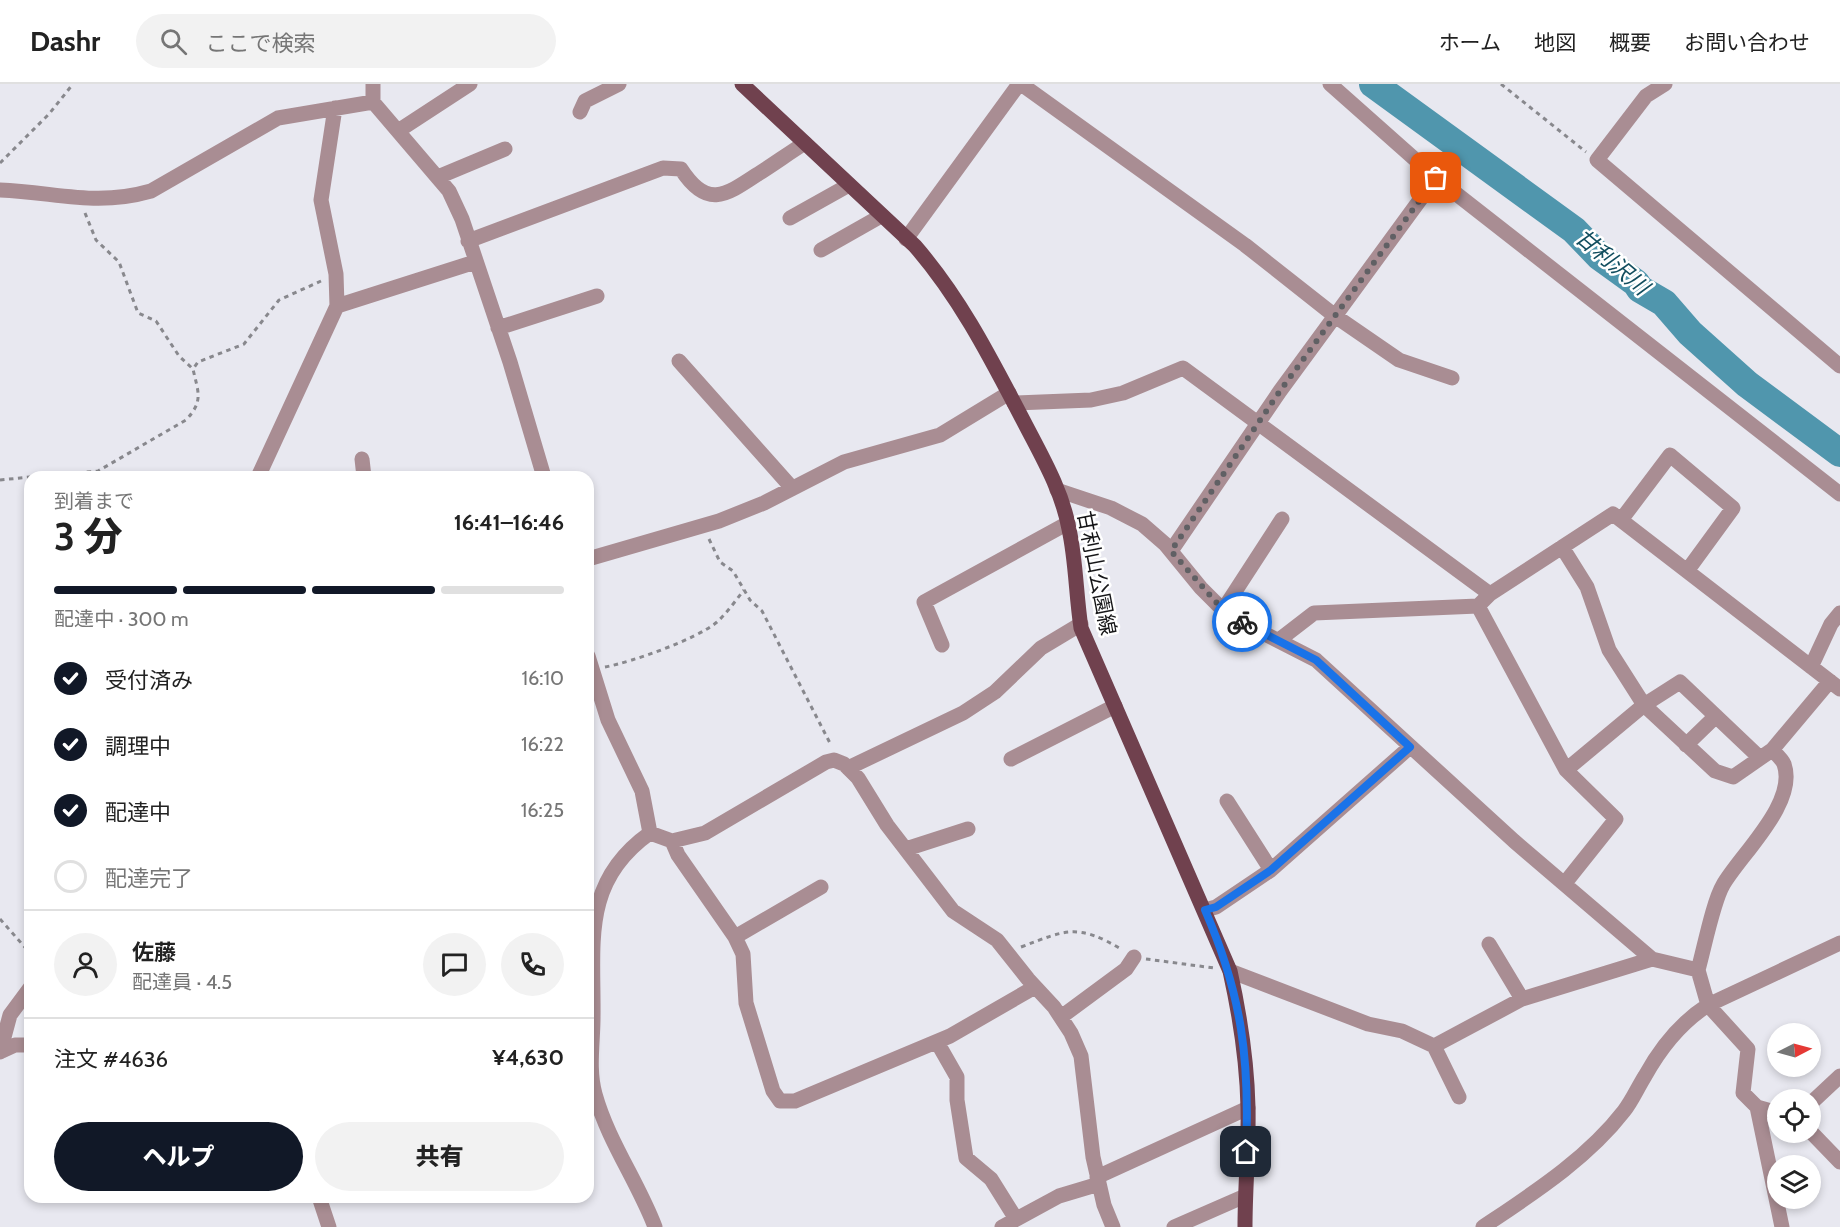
<!DOCTYPE html>
<html lang="ja">
<head>
<meta charset="utf-8">
<style>
  :root { --surface:#fff; --page:#f2f2f2; --text:#222; --muted:#767676; --line:#e0e0e0; --accent:#111827 }
  body { margin:0; font-family:Cabin,"Noto Sans JP",sans-serif; background:var(--page); color:var(--text); height:100vh; display:flex; flex-direction:column; font-size:22px; white-space:nowrap }
  * { box-sizing:border-box; margin:0 }
  p { font-size:20px; color:var(--muted) }
  .icon { flex:none; width:33px; height:33px; fill:none; stroke:currentColor; stroke-width:2; stroke-linecap:round; stroke-linejoin:round }
  .map { position:relative; flex:1; overflow:hidden }
  .sheet { position:absolute; left:24px; top:387px; width:570px; height:732px; display:flex; flex-direction:column; background:var(--surface); border-radius:18px; box-shadow:0 3px 9px #0003 }
  .sheet>* { flex:none }
  .needle { width:39px; rotate:84deg }
  .fabs { position:absolute; left:1767px; top:939px; display:grid; gap:12px }
  .fabs a { display:grid; place-items:center; width:54px; height:54px; border-radius:50%; background:var(--surface); box-shadow:0 3px 9px #0003; font-size:30px }
  .pin { position:absolute; display:grid; place-items:center; width:51px; height:51px; color:#fff; margin:-26px; border-radius:12px; box-shadow:0 3px 9px #0006 }
  .courier { position:absolute; display:grid; place-items:center; width:60px; height:60px; margin:-30px; border:4px solid #1a73e8; border-radius:50%; background:#fff; color:#222; box-shadow:0 2px 8px #0007 }
  .overview em { font-style:normal; font-weight:800 }
  .overview div { display:flex; flex-direction:column-reverse }
  .overview { display:flex; align-items:center; justify-content:space-between; height:102px; padding:0 30px }
  h1 { font-size:39px; font-weight:800; line-height:45px }
  .bar { display:grid; grid-template-columns:repeat(4,1fr); gap:9px 6px; align-content:center; height:72px; padding:0 30px }
  .bar i { height:8px; border-radius:4px; background:var(--line) }
  .bar .on { background:var(--accent) }
  .bar p { grid-column:span 4 }
  .line { display:flex; align-items:center; gap:15px; padding:0 30px; border-top:2px solid var(--line) }
  .line div { flex:1 }
  .round { display:grid; place-items:center; flex:none; width:63px; height:63px; border-radius:32px; background:var(--page) }
  ol { padding:0 30px; list-style:none }
  li { display:flex; align-items:center; gap:18px; height:66px }
  li p { margin-inline-start:auto }
  li .icon { padding:6px; border-radius:50%; background:var(--accent); color:#fff; stroke-width:4 }
  li:last-child { color:var(--muted) }
  li i { width:33px; height:33px; border:3px solid var(--line); border-radius:50% }
  .cta { display:flex; gap:12px; margin-top:auto; padding:12px 30px }
  .cta a { flex:1; height:69px; border-radius:36px; background:var(--accent); color:#fff; font-size:24px; font-weight:800; line-height:69px; text-align:center }
  .cta a+a { background:var(--page); color:var(--text) }
  header { display:flex; align-items:center; gap:36px; box-sizing:border-box; height:84px; padding:0 30px; background:var(--surface); border-bottom:2px solid var(--line) }
  header strong { font-size:28px }
  nav { display:flex; gap:33px; margin-inline-start:auto; font-size:21px }
  .search { width:420px; height:54px; background:var(--page); display:flex; align-items:center; gap:15px; box-sizing:border-box; padding:0 21px; border-radius:33px; color:var(--muted); font-size:22px }
  .map>svg:first-child { display:block }
  .lines { fill:none; stroke-linecap:round; stroke-linejoin:round }
  .river { stroke:#5096ad; stroke-width:28 }
  .path { stroke:#88888d; stroke-width:3; stroke-dasharray:4.5 4.5; stroke-linecap:butt }
  .minor { stroke:#a98d93; stroke-width:15 }
  .major { stroke:#70414e; stroke-width:15 }
  .done { stroke:#606064; stroke-width:6; stroke-dasharray:0 10.8 }
  .route { stroke:#1a73e8; stroke-width:8 }
  .labels { text-anchor:middle; dominant-baseline:central; stroke-width:5; stroke-linejoin:round; paint-order:stroke }
  .street-label { font-size:21px; fill:#161618; stroke:#fff }
  .water-label { font-size:22px; font-style:italic; fill:#124e5f; stroke:#fff }
</style>
</head>
<body>
<header>
<strong>Dashr</strong>
<div class="search"><svg class="icon" aria-label="search" viewBox="0 0 24 24"><circle cx="10" cy="10" r="6"/><path d="M15 15l6 6"/></svg>ここで検索</div>
<nav><a>ホーム</a><a>地図</a><a>概要</a><a>お問い合わせ</a></nav>
</header>
<div class="map">
<svg width="1840" height="1143" viewBox="0 0 1840 1143">
  <rect width="100%" height="100%" fill="#e8e8f0"/>
  <g class="lines">
    <path class="river" d="M1373 0 1574 146 1600 173 1636 199 1640 205 1664 219 1690 249 1747 300 1840 369"/>
    <path class="path" d="M1501 0 1586 68
      M0 79 49 30 73 0
      M85 129 96 156 119 178 138 229 156 237 179 272 193 285
      M33 393 98 387 186 336C204 317 198 308 193 285L198 278 244 260 279 216 321 197
      M0 396 30 393
      M709 455 720 478 733 487 750 516 762 527 831 661
      M605 583C632 578 697 555 717 538 727 529 736 516 744 506
      M0 835 30 869
      M1021 863C1066 846 1077 839 1121 865
      M1146 875 1214 884"/>
    <path class="minor" d="M373 0V18L449 107 462 135 510 278 544 393
      M1021 0 1245 161 1335 232 1280 307 1171 467
      M1330 0 1436 94 1840 410
      M1665 0 1646 12 1597 76 1840 282
      M580 28 585 17 619 0
      M398 47 470 0
      M438 93 505 65
      M1436 94 1335 232 1399 276 1452 294
      M0 106C56 108 95 123 151 107L278 34 373 18
      M790 134 849 101
      M906 155 1019 0
      M468 157 663 84 681 85C707 125 725 112 758 90 774 80 789 69 805 59
      M821 166 881 132
      M337 222 475 178
      M498 244 597 212
      M679 277 792 404
      M1014 319 1091 316 1123 309 1183 284 1490 510 1478 522 1314 529 1279 556
      M362 375 364 393
      M258 393 337 222 336 190 321 116 335 24
      M1057 406 1111 424 1142 440 1165 460 1201 504 1228 531 1316 576 1514 757 1652 875 1698 886 1708 921 1748 965 1743 1009 1757 1023 1778 1029
      M1621 436 1670 371 1733 424 1687 487
      M1562 463 1587 503 1609 566 1644 621 1566 686
      M588 475 719 437 764 419 844 378 940 351 1009 309
      M1490 510 1613 430 1840 605
      M1478 522 1566 686 1616 735 1565 799
      M1223 526 1282 435
      M942 561 924 518 1068 439
      M588 572 608 636 642 707 650 749
      M1811 583 1831 540 1840 529
      M1686 661 1716 632
      M1760 674 1680 598 1644 621 1715 687 1733 693 1772 666
      M1011 675 1115 622
      M848 684 963 629 995 608 1041 564 1081 540
      M1227 717 1271 786
      M650 749 672 757 705 749 826 678 834 676 844 680 858 694 887 741 953 827 997 856 1028 895 1054 923 1071 949 1081 972 1093 1073 1104 1121 1113 1143
      M650 749C581 798 594 859 593 934 593 959 588 985 595 1010 608 1057 638 1098 655 1143
      M672 757 678 771 735 853 743 870 746 919 773 1007 780 1017H795L950 952 1035 903
      M906 765 968 745
      M1205 826 1216 823 1271 786 1410 663
      M735 853 821 803
      M1489 860 1522 915
      M1698 886C1704 865 1713 818 1723 801 1740 771 1798 719 1784 680 1782 675 1776 670 1772 666L1830 597
      M1230 887 1368 940 1402 947 1434 962 1522 915 1652 875
      M1061 933 1126 885 1134 873
      M937 958 957 993V1016L966 1074 991 1095 1016 1135
      M1434 962 1459 1013
      M2 967 15 961H30
      M0 968 10 931 30 904
      M1810 1020 1840 992
      M1757 1023 1782 1143
      M1810 1047 1840 1078
      M1097 1093 1248 1024
      M319 1113 329 1143
      M1002 1143 1059 1112 1099 1100
      M1174 1143 1245 1112
      M1483 1143C1532 1110 1587 1075 1624 1027 1632 1017 1638 1003 1645 992 1661 963 1680 939 1708 921L1840 859"/>
    <path class="major" d="M742 0 915 162C961 215 991 275 1023 336 1041 371 1062 406 1069 445 1076 477 1076 511 1081 544L1230 887C1240 932 1247 977 1248 1023 1249 1063 1245 1103 1245 1143"/>
  </g>
  <g class="lines">
    <path class="done" d="M1242 538 1223 526 1171 467 1280 307 1436 94"/>
    <path class="route" d="M1242 538 1316 576 1410 663 1271 786 1216 823 1205 826C1242 911 1250 976 1246 1068"/>
  </g>
  <g class="labels">
    <g class="street-label">
      <text transform="translate(1097 489) rotate(79)">甘利山公園線</text>
    </g>
    <g class="water-label">
      <text transform="translate(1612 178) rotate(40)">甘利沢川</text>
    </g>
  </g>
</svg>
<div class="fabs">
<a><svg class="needle" viewBox="-14 -14 28 28"><path d="M0-13l5 13h-10z" fill="#e53935"/><path d="M0 13l5-13h-10z" fill="#767676"/></svg></a>
<a><svg class="icon" aria-label="locate" viewBox="0 0 24 24"><circle cx="12" cy="12" r="6"/><path d="M12 2v4M12 18v4M2 12h4M18 12h4"/></svg></a>
<a><svg class="icon" aria-label="layers" viewBox="0 0 24 24"><path d="M12 4l9 5-9 5-9-5zM3 14l9 5 9-5"/></svg></a>
</div>
<div class="pin" style="left:1436px;top:94px;background:#ea580c"><svg class="icon" aria-label="bag" viewBox="0 0 24 24"><path d="M5 8h14l-1 12H6zM9 8a3 3 0 0 1 6 0"/></svg></div>
<div class="pin" style="left:1246px;top:1068px;background:#1f2937"><svg class="icon" aria-label="home" viewBox="0 0 24 24"><path d="M3 11l9-7 9 7M6 9v11h12V9"/></svg></div>
<div class="courier" style="left:1242px;top:538px"><svg class="icon" aria-label="bike" viewBox="0 0 24 24"><circle cx="6" cy="16" r="4"/><circle cx="18" cy="16" r="4"/><path d="M6 16l4-8h5l3 8M10 8l3 8H6M13 5h3"/></svg></div>
<section class="sheet">
<div class="overview"><div><h1>3 分</h1><p>到着まで</p></div><em>16:41–16:46</em></div>
<div class="bar"><i class="on"></i><i class="on"></i><i class="on"></i><i></i><p>配達中 · 300 m</p></div>
<ol>
<li><svg class="icon" aria-label="check" viewBox="0 0 24 24"><path d="M5 12l5 5 9-10"/></svg>受付済み<p>16:10</p></li>
<li><svg class="icon" aria-label="check" viewBox="0 0 24 24"><path d="M5 12l5 5 9-10"/></svg>調理中<p>16:22</p></li>
<li><svg class="icon" aria-label="check" viewBox="0 0 24 24"><path d="M5 12l5 5 9-10"/></svg>配達中<p>16:25</p></li>
<li><i></i>配達完了</li>
</ol>
<div class="line" style="height:108px"><a class="round"><svg class="icon" aria-label="person" viewBox="0 0 24 24"><circle cx="12" cy="8" r="4"/><path d="M4 21q1-7 8-7t8 7"/></svg></a><div><b>佐藤</b><p>配達員 · 4.5</p></div><a class="round"><svg class="icon" aria-label="chat" viewBox="0 0 24 24"><path d="M4 5h16v11H9l-5 4z"/></svg></a><a class="round"><svg class="icon" aria-label="phone" viewBox="0 0 24 24"><path d="M5 4h4l2 5-3 2q2 4 5 5l2-3 5 2v4C11 20 4 13 5 4z"/></svg></a></div>
<div class="line" style="height:78px"><div>注文 #4636</div><b>¥4,630</b></div>
<div class="cta"><a>ヘルプ</a><a>共有</a></div>
</section>
</div>
</body>
</html>
